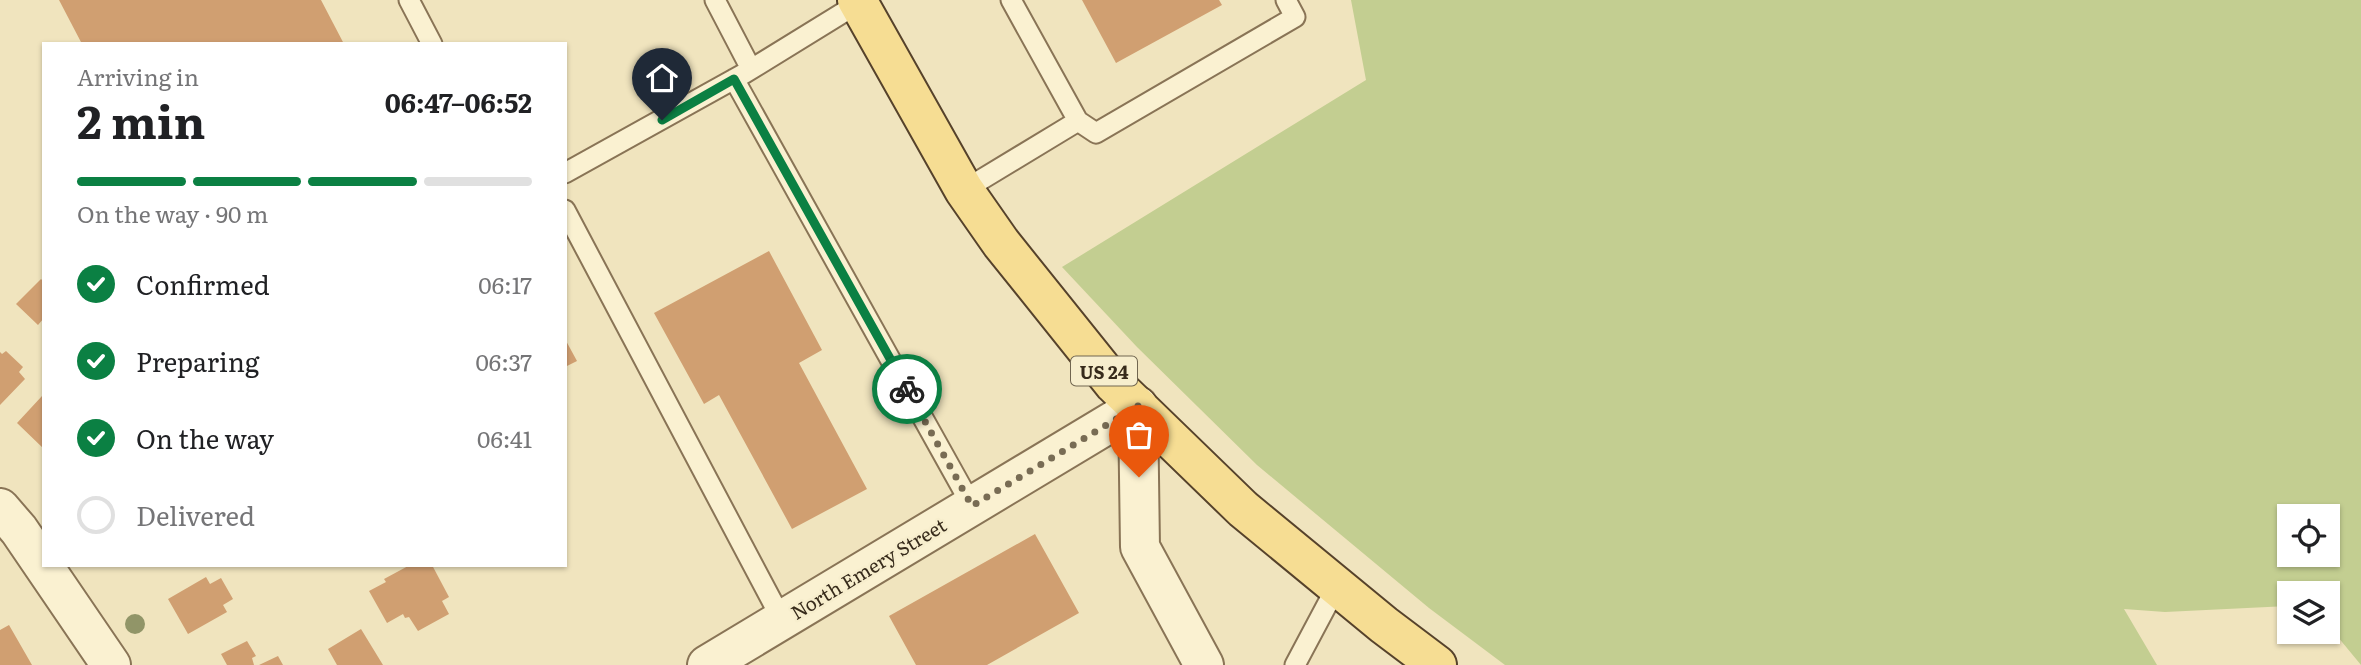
<!DOCTYPE html>
<html lang="en">
<head>
<meta charset="utf-8">
<style>
  :root { --surface:#fff; --page:#f2f2f2; --text:#202124; --muted:#757577; --line:#e0e0e0; --accent:#0b8043 }
  body { margin:0; font-family:Literata,serif; background:var(--page); color:var(--text); height:100vh; display:flex; flex-direction:column; font-size:26px; white-space:nowrap }
  * { box-sizing:border-box; margin:0 }
  p { font-size:23px; color:var(--muted) }
  .icon { flex:none; width:38px; height:38px; fill:none; stroke:currentColor; stroke-width:2; stroke-linecap:round; stroke-linejoin:round }
  .map { position:relative; flex:1; overflow:hidden }
  .drawer { position:absolute; left:42px; top:42px; width:525px; height:525px; display:flex; flex-direction:column; background:var(--surface); border-radius:0px; box-shadow:0 2px 5px #0004 }
  .drawer>* { flex:none }
  .buttons { position:absolute; left:2277px; top:504px; display:grid; gap:14px }
  .buttons a { display:grid; place-items:center; width:63px; height:63px; border-radius:0px; background:var(--surface); box-shadow:0 2px 5px #0004; font-size:35px }
  .pin { position:absolute; display:grid; place-items:center; width:60px; height:60px; color:#fff; margin:-72px -30px; border-radius:50% 50% 50% 0; rotate:-45deg; box-shadow:0 0 7px #0007 }
  .pin .icon { rotate:45deg }
  .courier { position:absolute; display:grid; place-items:center; width:70px; height:70px; margin:-35px; border:5px solid #0b8043; border-radius:50%; background:#fff; color:#222; box-shadow:0 2px 9px #0007 }
  .headline em { font-style:normal; font-weight:700 }
  .headline div { display:flex; flex-direction:column-reverse }
  .headline { display:flex; align-items:center; justify-content:space-between; height:119px; padding:0 35px }
  h1 { font-size:46px; font-weight:700; line-height:52px }
  .bar { display:grid; grid-template-columns:repeat(4,1fr); gap:10px 7px; align-content:center; height:84px; padding:0 35px }
  .bar i { height:9px; border-radius:5px; background:var(--line) }
  .bar .current { background:var(--accent) }
  .bar p { grid-column:span 4 }
  ol { padding:0 35px; list-style:none }
  li { display:flex; align-items:center; gap:21px; height:77px }
  li p { margin-inline-start:auto }
  li .icon { padding:7px; border-radius:50%; background:var(--accent); color:#fff; stroke-width:4 }
  li:last-child { color:var(--muted) }
  li i { width:38px; height:38px; border:4px solid var(--line); border-radius:50% }
  .map>svg:first-child { display:block }
  .green { fill:#c3ce91; fill-rule:evenodd }
  .building { fill:#d09f71 }
  .lines { fill:none; stroke-linecap:round; stroke-linejoin:round }
  .lane-casing { stroke:#897456; stroke-width:23 }
  .street-casing { stroke:#897456; stroke-width:42 }
  .primary-casing { stroke:#56422b; stroke-width:42 }
  .lane { stroke:#faf1d1; stroke-width:19 }
  .street { stroke:#faf1d1; stroke-width:38 }
  .primary { stroke:#f6dd93; stroke-width:38 }
  .tree { fill:#919568 }
  .done { stroke:#786c54; stroke-width:7; stroke-dasharray:0 12.6 }
  .route { stroke:#0b8043; stroke-width:9 }
  .labels { text-anchor:middle; dominant-baseline:central; stroke-width:5; stroke-linejoin:round; paint-order:stroke }
  .shield { fill:#f7eecd; stroke:#716650; stroke-width:2 }
  .shield-label { font-size:18px; font-weight:bold; fill:#372b1b }
  .street-label { font-size:19px; fill:#372b1b; stroke:#f7eecd }
</style>
</head>
<body>
<div class="map">
<svg width="2361" height="665" viewBox="0 0 2361 665">
  <rect width="100%" height="100%" fill="#f0e4be"/>
  <path class="green" d="M1351 0H2361V665L2328 625V593H2289V606L2165 612 2124 609 2157 665H1505L1429 608 1257 465 1137 347 1062 267 1366 80ZM2289 516H2328V555H2289Z"/>
  <path class="building" d="M59 0H321L344 44H82Z
    M1082 0H1219L1222 5 1116 63Z
    M769 251 822 350 799 363 867 489 792 529 719 395 704 404 654 313Z
    M41 279 44 282V318L38 325 16 304Z
    M565 339 577 361 565 367Z
    M6 351 23 367 19 372 25 379 0 405V352L2 354Z
    M42 396 44 398V449L17 423Z
    M1035 534 1079 613 987 665H916L889 616Z
    M410 565H432L449 597 442 601 449 614 418 631 409 617 405 618 403 614 387 623 369 591 386 582 384 579Z
    M206 577 210 584 221 578 233 599 223 605 227 612 188 634 168 599Z
    M9 625 32 665H0V630Z
    M361 629 383 665H337L328 649Z
    M247 641 256 656 252 658 254 665H227L221 654Z
    M278 656 283 665H259Z"/>
  <g class="lines">
    <defs>
      <path id="lane" d="M409 0 432 44
        M715 0 751 69
        M734 79 972 506
        M1078 121 1096 133 1295 17 1286 0
        M565 173 745 73 862 1
        M964 190 1078 121 1011 0
        M565 210 782 620
        M1295 665 1337 586"/>
      <path id="street" d="M1138 406 1140 547 1204 665
        M0 508 19 530 111 665
        M707 665 1138 406"/>
      <path id="primary" d="M857 0 964 190 1001 243 1114 384 1243 509 1384 625 1437 665"/>
    </defs>
    <use href="#lane" class="lane-casing"/>
    <use href="#street" class="street-casing"/>
    <use href="#primary" class="primary-casing"/>
    <use href="#lane" class="lane"/>
    <use href="#street" class="street"/>
    <use href="#primary" class="primary"/>
  </g>
  <circle class="tree" cx="135" cy="624" r="10"/>
  <g class="lines">
    <path class="done" d="M907 389 972 506 1138 406 1139 477"/>
    <path class="route" d="M662 120 734 79 907 389"/>
  </g>
  <g class="labels">
    <rect class="shield" x="1071" y="356.5" width="66" height="29" rx="5"/>
    <g class="shield-label">
      <text x="1104" y="371">US 24</text>
    </g>
    <g class="street-label">
      <text transform="translate(868 568) rotate(-31)">North Emery Street</text>
    </g>
  </g>
</svg>
<div class="buttons">
<a><svg class="icon" aria-label="locate" viewBox="0 0 24 24"><circle cx="12" cy="12" r="6"/><path d="M12 2v4M12 18v4M2 12h4M18 12h4"/></svg></a>
<a><svg class="icon" aria-label="layers" viewBox="0 0 24 24"><path d="M12 4l9 5-9 5-9-5zM3 14l9 5 9-5"/></svg></a>
</div>
<div class="pin" style="left:1139px;top:477px;background:#ea580c"><svg class="icon" aria-label="bag" viewBox="0 0 24 24"><path d="M5 8h14l-1 12H6zM9 8a3 3 0 0 1 6 0"/></svg></div>
<div class="pin" style="left:662px;top:120px;background:#1f2937"><svg class="icon" aria-label="home" viewBox="0 0 24 24"><path d="M3 11l9-7 9 7M6 9v11h12V9"/></svg></div>
<div class="courier" style="left:907px;top:389px"><svg class="icon" aria-label="bike" viewBox="0 0 24 24"><circle cx="6" cy="16" r="4"/><circle cx="18" cy="16" r="4"/><path d="M6 16l4-8h5l3 8M10 8l3 8H6M13 5h3"/></svg></div>
<section class="drawer">
<div class="headline"><div><h1>2 min</h1><p>Arriving in</p></div><em>06:47–06:52</em></div>
<div class="bar"><i class="current"></i><i class="current"></i><i class="current"></i><i></i><p>On the way · 90 m</p></div>
<ol>
<li><svg class="icon" aria-label="check" viewBox="0 0 24 24"><path d="M5 12l5 5 9-10"/></svg>Confirmed<p>06:17</p></li>
<li><svg class="icon" aria-label="check" viewBox="0 0 24 24"><path d="M5 12l5 5 9-10"/></svg>Preparing<p>06:37</p></li>
<li><svg class="icon" aria-label="check" viewBox="0 0 24 24"><path d="M5 12l5 5 9-10"/></svg>On the way<p>06:41</p></li>
<li><i></i>Delivered</li>
</ol>
</section>
</div>
</body>
</html>
